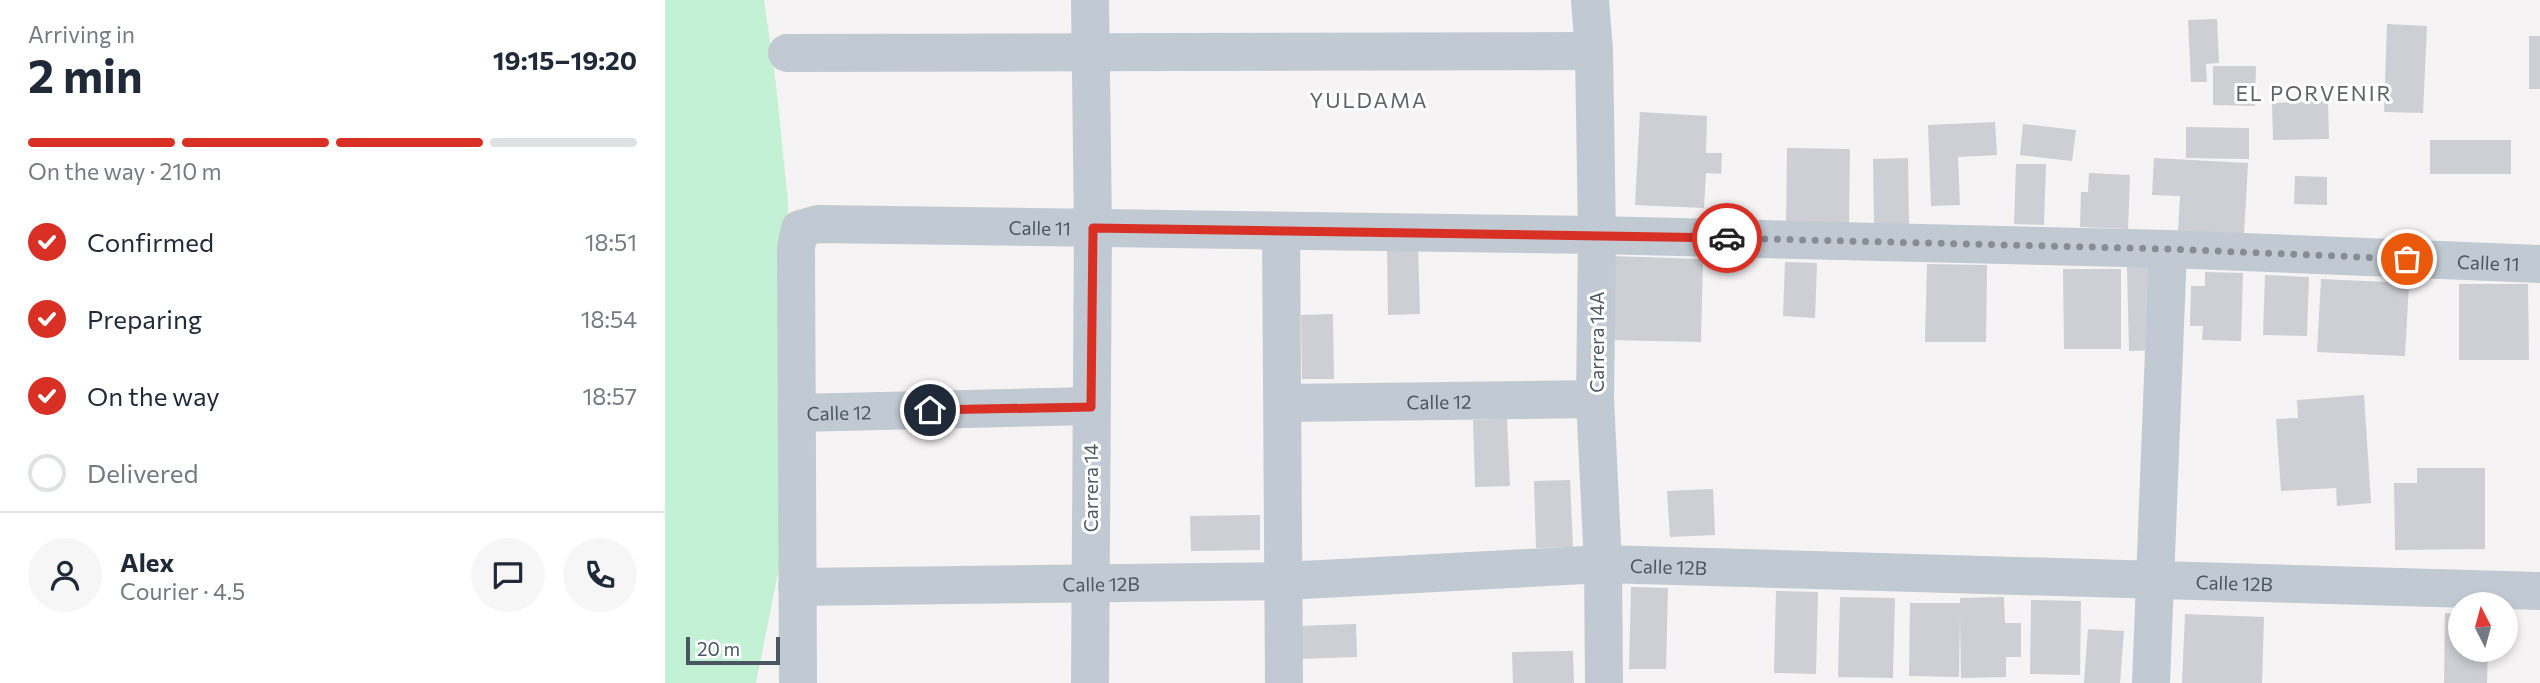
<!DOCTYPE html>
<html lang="en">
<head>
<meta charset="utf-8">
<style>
  :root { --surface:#fff; --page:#f6f6f7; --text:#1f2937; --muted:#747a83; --line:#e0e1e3; --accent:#d93025 }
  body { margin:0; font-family:Commissioner,sans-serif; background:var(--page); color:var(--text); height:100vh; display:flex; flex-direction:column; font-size:26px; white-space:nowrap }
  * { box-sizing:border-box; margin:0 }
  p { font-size:23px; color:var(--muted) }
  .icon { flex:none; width:38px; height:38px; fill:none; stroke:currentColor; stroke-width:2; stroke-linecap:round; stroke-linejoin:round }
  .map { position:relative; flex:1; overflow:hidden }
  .panel { display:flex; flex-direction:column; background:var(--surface); width:665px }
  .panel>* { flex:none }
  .needle { width:46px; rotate:354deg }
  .buttons { position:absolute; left:1783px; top:592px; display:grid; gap:14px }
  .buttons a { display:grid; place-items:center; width:70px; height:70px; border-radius:50%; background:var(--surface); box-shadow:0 4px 10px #0003; font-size:35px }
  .scale { position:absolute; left:21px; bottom:18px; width:94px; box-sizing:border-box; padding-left:7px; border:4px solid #4a5661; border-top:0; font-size:19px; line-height:24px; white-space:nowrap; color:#4a5661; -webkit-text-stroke:5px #fff; paint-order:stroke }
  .pin { position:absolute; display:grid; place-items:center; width:60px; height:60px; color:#fff; margin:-30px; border:4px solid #fff; border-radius:50%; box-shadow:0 2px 7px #0007 }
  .courier { position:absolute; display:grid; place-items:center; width:70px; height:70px; margin:-35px; border:5px solid #d93025; border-radius:50%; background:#fff; color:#222; box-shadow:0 2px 9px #0007 }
  .overview em { font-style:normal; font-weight:700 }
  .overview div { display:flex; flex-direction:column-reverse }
  .overview { display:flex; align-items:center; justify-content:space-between; height:119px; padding:0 28px }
  h1 { font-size:46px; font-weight:700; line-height:52px }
  .bar { display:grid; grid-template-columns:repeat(4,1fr); gap:10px 7px; align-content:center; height:84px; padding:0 28px }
  .bar i { height:9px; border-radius:5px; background:var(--line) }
  .bar .current { background:var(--accent) }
  .bar p { grid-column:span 4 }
  .line { display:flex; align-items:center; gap:18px; padding:0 28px; border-top:2px solid var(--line) }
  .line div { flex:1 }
  .round { display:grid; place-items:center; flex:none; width:74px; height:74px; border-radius:37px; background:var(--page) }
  ol { padding:0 28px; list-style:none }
  li { display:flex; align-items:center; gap:21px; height:77px }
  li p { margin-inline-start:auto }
  li .icon { padding:7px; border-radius:50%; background:var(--accent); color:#fff; stroke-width:4 }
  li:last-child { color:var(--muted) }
  li i { width:38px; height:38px; border:4px solid var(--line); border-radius:50% }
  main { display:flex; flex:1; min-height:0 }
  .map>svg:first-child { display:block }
  .green { fill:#c3f1d5 }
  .building { fill:#cdcfd5 }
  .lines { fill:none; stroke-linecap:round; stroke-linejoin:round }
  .minor { stroke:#c1cad2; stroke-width:38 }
  .done { stroke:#868d94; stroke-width:7; stroke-dasharray:0 12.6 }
  .route { stroke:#d93025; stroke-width:9 }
  .labels { text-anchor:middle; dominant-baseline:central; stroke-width:6; stroke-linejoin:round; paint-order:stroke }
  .street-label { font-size:19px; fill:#4a5661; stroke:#fff }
  .neighbourhood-label { font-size:21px; letter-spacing:2px; fill:#5f6368; stroke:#fff }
</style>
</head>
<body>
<main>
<section class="panel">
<div class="overview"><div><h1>2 min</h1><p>Arriving in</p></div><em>19:15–19:20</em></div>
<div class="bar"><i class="current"></i><i class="current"></i><i class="current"></i><i></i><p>On the way · 210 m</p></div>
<ol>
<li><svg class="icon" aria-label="check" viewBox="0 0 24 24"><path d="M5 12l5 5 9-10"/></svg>Confirmed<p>18:51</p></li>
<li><svg class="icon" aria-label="check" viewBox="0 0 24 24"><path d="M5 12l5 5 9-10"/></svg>Preparing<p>18:54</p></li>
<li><svg class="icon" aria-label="check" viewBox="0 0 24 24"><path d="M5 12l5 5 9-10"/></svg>On the way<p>18:57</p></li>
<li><i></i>Delivered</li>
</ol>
<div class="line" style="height:126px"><a class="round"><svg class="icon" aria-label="person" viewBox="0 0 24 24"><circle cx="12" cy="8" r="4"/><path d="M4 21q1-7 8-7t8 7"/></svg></a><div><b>Alex</b><p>Courier · 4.5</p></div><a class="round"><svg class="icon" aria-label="chat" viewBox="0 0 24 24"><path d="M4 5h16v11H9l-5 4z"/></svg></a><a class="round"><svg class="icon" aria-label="phone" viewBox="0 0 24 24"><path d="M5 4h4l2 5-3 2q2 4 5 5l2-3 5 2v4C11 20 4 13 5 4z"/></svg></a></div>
</section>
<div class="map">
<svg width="1875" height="683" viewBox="0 0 1875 683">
  <rect width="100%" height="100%" fill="#f5f3f3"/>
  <path class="green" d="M0 0H99L111 84 123 202 120 538 91 683H0Z"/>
  <path class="building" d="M1552 19 1554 63 1541 64 1542 82H1526L1523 20Z
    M1722 24 1762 26 1758 113 1719 112Z
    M1864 36H1875V89H1864Z
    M1548 66H1591L1590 106 1548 105Z
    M1663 101 1664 139 1608 140 1607 103Z
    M975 112 1042 116 1041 153H1057L1056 174 1041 173 1039 208 970 205Z
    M1330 122 1332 155 1293 157 1295 205 1266 206 1263 125Z
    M1358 124 1411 130 1407 161 1355 155Z
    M1521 127 1584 128V159L1521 158Z
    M1765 140H1846V174H1765Z
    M1122 148 1185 149 1184 224H1121Z
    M1243 158 1244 226H1209L1208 159Z
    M1489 158 1583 163 1579 235 1513 231 1515 196 1487 195Z
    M1351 164H1381L1379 225 1349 224Z
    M1424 173 1465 175 1463 229 1415 227 1416 192H1423Z
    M1630 176 1662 177V205L1629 204Z
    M753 244 755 314 723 315 722 245Z
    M945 256 1038 259 1036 342 943 340Z
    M1120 262 1152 263 1150 318 1118 316Z
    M1262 264 1322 265 1321 342H1260Z
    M1462 267H1495L1496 350 1464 351Z
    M1398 269H1456V349H1399Z
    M1540 272 1578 273 1576 341 1537 340 1538 326H1525L1526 286H1540Z
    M1600 275 1644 277 1642 336 1598 335Z
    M1656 279 1744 283 1740 356 1652 352Z
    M1794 284H1863L1864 360H1794Z
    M668 314 669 379H637L636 315Z
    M1699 395 1706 503 1672 506 1671 488 1616 491 1611 419 1633 418 1632 400Z
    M842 419 845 486 810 487 808 420Z
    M1752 468H1820V549L1730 550 1729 483H1752Z
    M905 480 908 547 871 548 869 481Z
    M1048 489 1050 535 1005 537 1002 491Z
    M595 515V550L526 551 525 516Z
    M966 587 1003 588 1001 669H964Z
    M1111 591 1153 592 1151 674 1109 673Z
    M1175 597 1230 598 1228 678 1173 677Z
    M1339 597 1340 623H1356V657H1341V677L1296 678 1295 617 1294 677 1244 676 1245 603H1295V598Z
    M1366 600 1416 601 1415 675 1365 674Z
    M1780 613H1796V649H1823L1822 683H1779Z
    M1520 614 1599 617 1597 683H1517Z
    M691 624 692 657 634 659 633 626Z
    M1423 629 1459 631 1455 683H1419Z
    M908 651 909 683H848L847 652Z"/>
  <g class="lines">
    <g class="minor">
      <path d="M425 0 428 228 425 683"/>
      <path d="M925 0 929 51 932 235 930 399 938 564 939 683"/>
      <path d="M122 53 929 51"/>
      <path d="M616 231 619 683"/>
      <path id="s1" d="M618 403 930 399"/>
      <path id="s2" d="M132 413 426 406"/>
      <path id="s3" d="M132 587 619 581 938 564 1875 591"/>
      <path id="s4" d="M133 683 131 247 135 229 153 224 932 235 1503 249 1875 264"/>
      <path d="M1486 683 1503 249"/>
    </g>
  </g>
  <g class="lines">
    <path class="done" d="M1062 238 1503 249 1742 259"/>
    <path class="route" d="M265 410 426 407 428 228 1062 238"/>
  </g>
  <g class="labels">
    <g class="street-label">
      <text stroke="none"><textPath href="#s4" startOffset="695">Calle 11</textPath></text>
      <text stroke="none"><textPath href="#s4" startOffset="2144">Calle 11</textPath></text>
      <text transform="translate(931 342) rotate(-90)">Carrera 14A</text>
      <text stroke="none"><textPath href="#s1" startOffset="156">Calle 12</textPath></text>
      <text stroke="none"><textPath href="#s2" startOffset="42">Calle 12</textPath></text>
      <text transform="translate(425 488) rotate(-90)">Carrera 14</text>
      <text stroke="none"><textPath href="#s3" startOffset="872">Calle 12B</textPath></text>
      <text stroke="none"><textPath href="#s3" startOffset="1438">Calle 12B</textPath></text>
      <text stroke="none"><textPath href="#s3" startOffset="304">Calle 12B</textPath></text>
    </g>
    <g class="neighbourhood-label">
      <text x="1649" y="92">EL PORVENIR</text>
      <text x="704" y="99">YULDAMA</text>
    </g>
  </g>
</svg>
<div class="buttons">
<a><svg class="needle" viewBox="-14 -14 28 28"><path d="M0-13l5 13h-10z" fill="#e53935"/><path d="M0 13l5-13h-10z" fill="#747a83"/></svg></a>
</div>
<div class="scale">20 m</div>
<div class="pin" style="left:1742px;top:259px;background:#ea580c"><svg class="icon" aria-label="bag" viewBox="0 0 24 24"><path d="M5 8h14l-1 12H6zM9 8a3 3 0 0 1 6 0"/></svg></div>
<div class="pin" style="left:265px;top:410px;background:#1f2937"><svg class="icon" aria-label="home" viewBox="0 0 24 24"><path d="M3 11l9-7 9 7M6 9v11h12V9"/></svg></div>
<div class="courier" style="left:1062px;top:238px"><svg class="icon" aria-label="car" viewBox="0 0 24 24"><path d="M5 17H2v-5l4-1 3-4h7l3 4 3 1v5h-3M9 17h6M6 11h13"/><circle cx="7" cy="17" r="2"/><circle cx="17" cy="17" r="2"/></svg></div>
</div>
</main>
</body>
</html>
